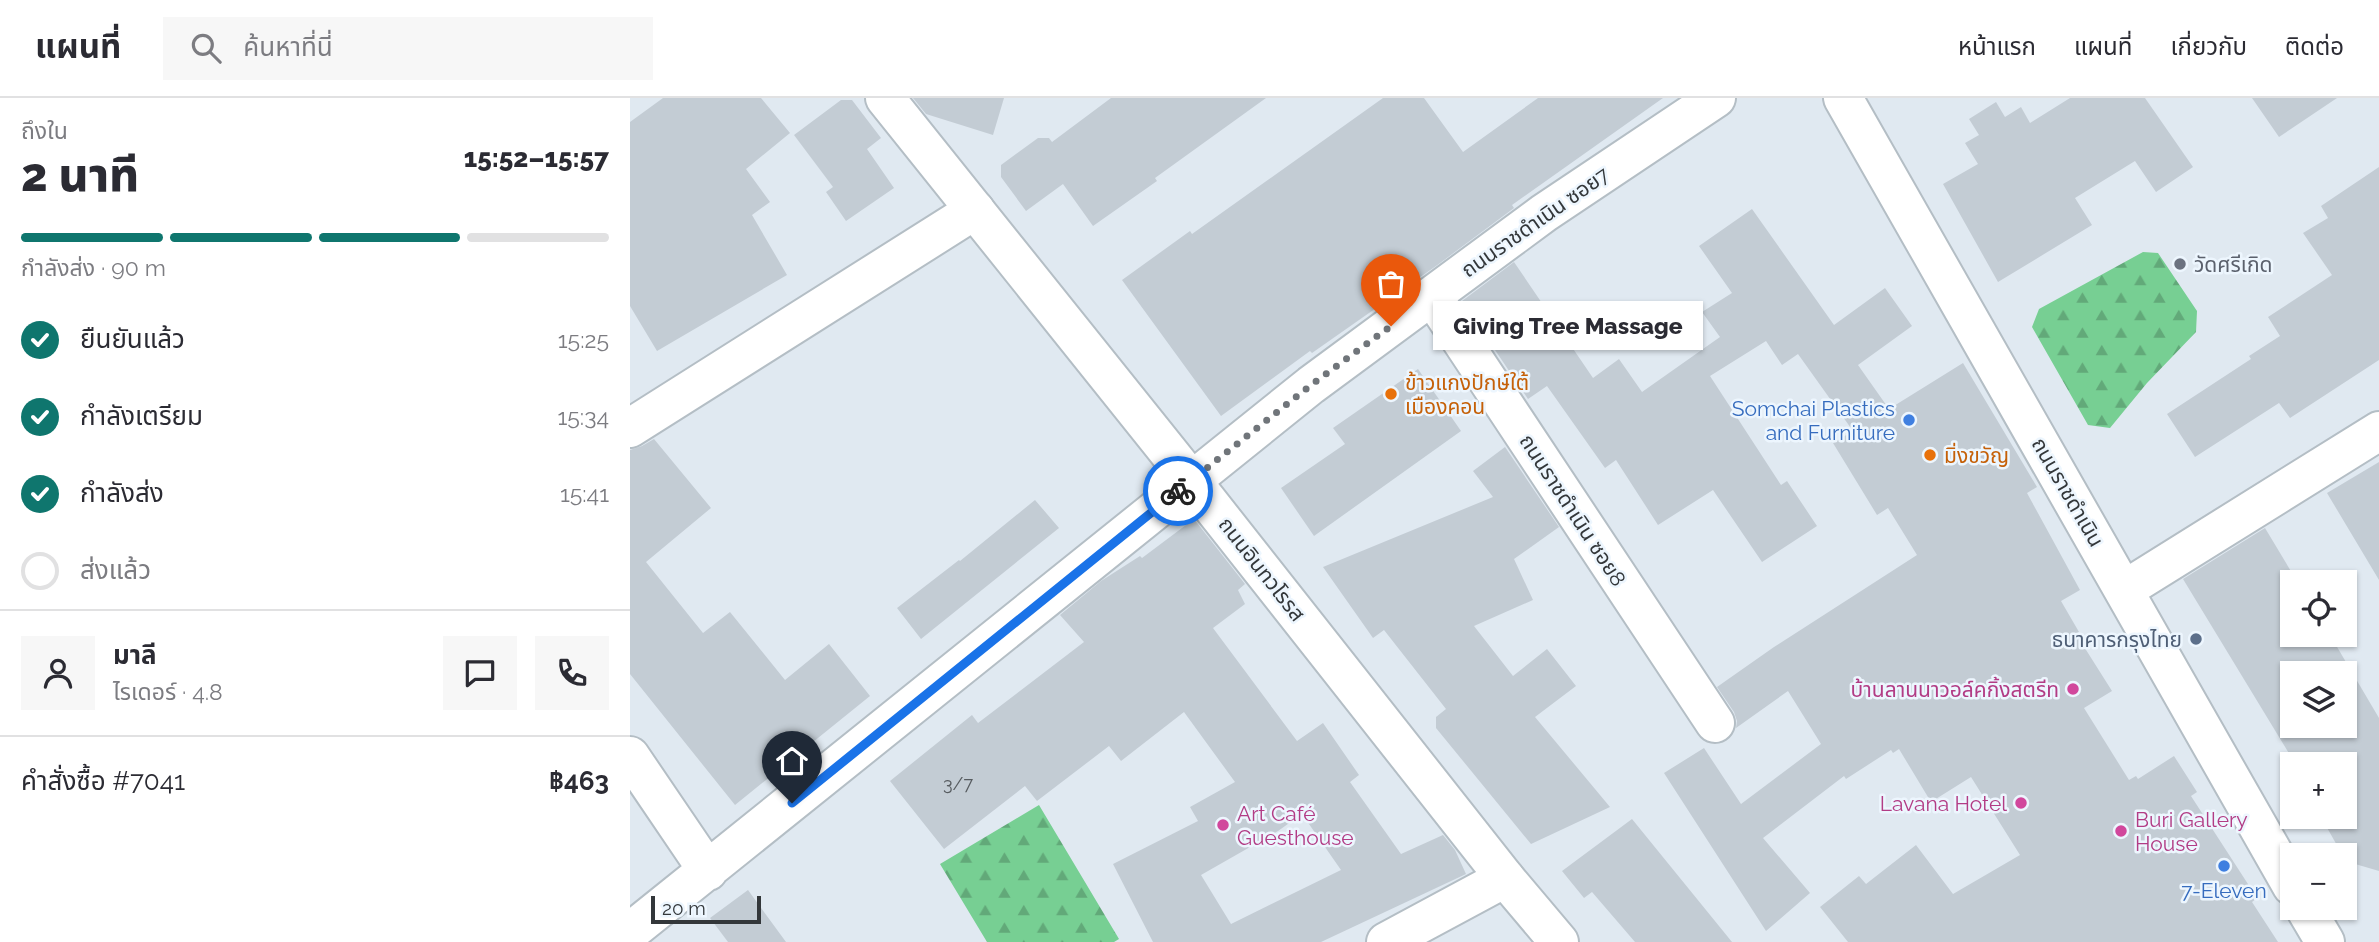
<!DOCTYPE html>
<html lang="th">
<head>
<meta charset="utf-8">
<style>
  :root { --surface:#fff; --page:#f7f7f7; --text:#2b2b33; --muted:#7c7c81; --line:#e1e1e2; --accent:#0f766e }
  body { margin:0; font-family:Raleway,"Noto Sans Thai",sans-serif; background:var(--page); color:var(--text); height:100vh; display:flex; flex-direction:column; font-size:26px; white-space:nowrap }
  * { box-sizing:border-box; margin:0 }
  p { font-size:23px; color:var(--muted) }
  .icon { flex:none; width:38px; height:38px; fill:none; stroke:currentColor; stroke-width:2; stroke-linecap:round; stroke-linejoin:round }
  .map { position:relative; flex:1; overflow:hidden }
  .side { display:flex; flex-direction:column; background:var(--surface); width:630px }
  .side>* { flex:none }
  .tools { position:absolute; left:1650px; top:472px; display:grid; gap:14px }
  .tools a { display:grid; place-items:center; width:77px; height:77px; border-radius:0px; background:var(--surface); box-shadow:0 2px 5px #0004; font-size:35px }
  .scale { position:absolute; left:21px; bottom:18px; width:110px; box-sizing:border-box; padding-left:7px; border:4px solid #33373a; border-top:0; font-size:19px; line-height:24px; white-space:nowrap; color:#33373a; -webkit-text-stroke:5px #edf6fe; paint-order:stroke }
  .pin { position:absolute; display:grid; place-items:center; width:60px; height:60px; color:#fff; margin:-72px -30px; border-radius:50% 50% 50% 0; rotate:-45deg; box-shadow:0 0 7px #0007 }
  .pin .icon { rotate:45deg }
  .courier { position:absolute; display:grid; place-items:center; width:70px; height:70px; margin:-35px; border:5px solid #1a73e8; border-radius:50%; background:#fff; color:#222; box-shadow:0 2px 9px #0007 }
  .bubble { position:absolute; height:49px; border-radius:0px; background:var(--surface); box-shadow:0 2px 5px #0004; font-size:23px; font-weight:800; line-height:49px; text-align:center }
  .headline em { font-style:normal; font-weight:800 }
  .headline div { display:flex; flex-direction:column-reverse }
  .headline { display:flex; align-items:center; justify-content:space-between; height:119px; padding:0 21px }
  h1 { font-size:46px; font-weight:800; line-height:52px }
  .bar { display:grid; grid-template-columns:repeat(4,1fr); gap:10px 7px; align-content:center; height:84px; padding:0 21px }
  .bar i { height:9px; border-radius:5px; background:var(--line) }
  .bar .selected { background:var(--accent) }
  .bar p { grid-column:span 4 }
  .line { display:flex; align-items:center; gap:18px; padding:0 21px; border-top:2px solid var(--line) }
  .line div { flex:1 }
  .round { display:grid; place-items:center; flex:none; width:74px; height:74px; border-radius:0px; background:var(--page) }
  ol { padding:0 21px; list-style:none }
  li { display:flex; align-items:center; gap:21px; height:77px }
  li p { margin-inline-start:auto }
  li .icon { padding:7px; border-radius:50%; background:var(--accent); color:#fff; stroke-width:4 }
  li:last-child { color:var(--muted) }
  li i { width:38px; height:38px; border:4px solid var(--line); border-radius:50% }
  header { display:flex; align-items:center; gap:42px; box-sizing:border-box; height:98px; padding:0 35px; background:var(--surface); border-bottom:2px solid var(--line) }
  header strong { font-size:33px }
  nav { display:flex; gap:38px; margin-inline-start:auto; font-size:24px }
  .search { width:490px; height:63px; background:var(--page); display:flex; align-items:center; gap:18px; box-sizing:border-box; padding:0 24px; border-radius:0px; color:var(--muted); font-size:26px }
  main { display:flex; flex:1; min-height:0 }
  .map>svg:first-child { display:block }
  .forest { fill:url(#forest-firs) }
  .building { fill:#c3ccd4; fill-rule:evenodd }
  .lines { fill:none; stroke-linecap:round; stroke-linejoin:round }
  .street-casing { stroke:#b4bec5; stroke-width:42 }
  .secondary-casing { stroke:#b4bec5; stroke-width:42 }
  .street { stroke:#fff; stroke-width:38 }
  .secondary { stroke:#fff; stroke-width:38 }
  .done { stroke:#70757a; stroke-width:7; stroke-dasharray:0 12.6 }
  .route { stroke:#1a73e8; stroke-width:9 }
  .worship-dot { fill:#6b7280; stroke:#edf6fe; stroke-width:2.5 }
  .food-dot { fill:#e8710a; stroke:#edf6fe; stroke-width:2.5 }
  .shop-dot { fill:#3f7fe0; stroke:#edf6fe; stroke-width:2.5 }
  .service-dot { fill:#5c6f8a; stroke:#edf6fe; stroke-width:2.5 }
  .hotel-dot { fill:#d1479c; stroke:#edf6fe; stroke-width:2.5 }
  .labels { text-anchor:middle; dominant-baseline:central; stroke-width:5; stroke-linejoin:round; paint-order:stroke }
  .number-label { font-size:18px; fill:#575c60 }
  .street-label { font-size:21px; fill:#33373a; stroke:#edf6fe }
  .worship-label { font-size:21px; fill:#5b616d; stroke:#edf6fe; text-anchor:start }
  .food-label { font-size:21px; fill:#c56008; stroke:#edf6fe; text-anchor:start }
  .shop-label { font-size:21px; fill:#366cbe; stroke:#edf6fe; text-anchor:end }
  .service-label { font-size:21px; fill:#4e5e75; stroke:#edf6fe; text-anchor:end }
  .hotel-label { font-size:21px; fill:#b23c85; stroke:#edf6fe; text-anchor:end }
</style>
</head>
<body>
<header>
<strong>แผนที่</strong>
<div class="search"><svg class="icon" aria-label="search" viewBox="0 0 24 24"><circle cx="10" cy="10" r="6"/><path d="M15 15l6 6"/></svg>ค้นหาที่นี่</div>
<nav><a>หน้าแรก</a><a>แผนที่</a><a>เกี่ยวกับ</a><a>ติดต่อ</a></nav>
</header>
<main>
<section class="side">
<div class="headline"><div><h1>2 นาที</h1><p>ถึงใน</p></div><em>15:52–15:57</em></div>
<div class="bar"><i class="selected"></i><i class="selected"></i><i class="selected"></i><i></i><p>กำลังส่ง · 90 m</p></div>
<ol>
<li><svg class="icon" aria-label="check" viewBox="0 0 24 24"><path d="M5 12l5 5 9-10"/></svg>ยืนยันแล้ว<p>15:25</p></li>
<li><svg class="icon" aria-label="check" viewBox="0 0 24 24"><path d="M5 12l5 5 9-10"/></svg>กำลังเตรียม<p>15:34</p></li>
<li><svg class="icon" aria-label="check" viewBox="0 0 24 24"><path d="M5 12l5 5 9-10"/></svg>กำลังส่ง<p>15:41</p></li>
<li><i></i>ส่งแล้ว</li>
</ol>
<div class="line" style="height:126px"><a class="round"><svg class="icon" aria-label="person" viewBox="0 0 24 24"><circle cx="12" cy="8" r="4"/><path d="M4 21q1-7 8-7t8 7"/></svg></a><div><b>มาลี</b><p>ไรเดอร์ · 4.8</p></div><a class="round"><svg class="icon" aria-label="chat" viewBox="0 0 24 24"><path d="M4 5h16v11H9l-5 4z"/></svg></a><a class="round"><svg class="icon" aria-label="phone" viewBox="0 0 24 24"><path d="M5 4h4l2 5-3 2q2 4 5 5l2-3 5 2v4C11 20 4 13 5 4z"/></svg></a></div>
<div class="line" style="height:91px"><div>คำสั่งซื้อ #7041</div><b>฿463</b></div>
</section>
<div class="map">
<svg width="1749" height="844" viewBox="0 0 1749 844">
  <defs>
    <pattern id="forest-firs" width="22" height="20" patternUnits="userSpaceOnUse" patternTransform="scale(1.75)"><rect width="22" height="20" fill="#77cf93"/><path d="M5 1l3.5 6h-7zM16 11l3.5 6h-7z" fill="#62a979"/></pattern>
  </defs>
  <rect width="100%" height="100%" fill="#e0e9f1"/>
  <path class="forest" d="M1513 154 1528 155 1567 213 1566 234 1517 285 1480 330 1458 327 1402 229 1409 211Z
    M409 707 489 841 484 844H357L310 766Z"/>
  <path class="building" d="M33 0H131L160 35 116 71 140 104 122 117 157 177 27 253 0 208V24Z
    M283 0H374L363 37 296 16Z
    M481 0H636L525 80 527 83 463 128 433 86 396 113 371 79V67L408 40H419L422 44Z
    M753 0H794L833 54 908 0H1033L882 107 884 110 806 168 682 255 680 253 591 318 492 182 560 133 562 136Z
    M1440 0H1515L1563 69 1526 94 1505 63 1445 100 1462 127 1368 184 1313 86 1348 66 1335 45 1349 37 1339 21 1366 4 1375 19 1391 9 1400 25Z
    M1622 0H1707L1649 39Z
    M211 2H222L251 40 237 51 264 90 216 123 196 94 203 89 164 37Z
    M1749 69V262L1660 320 1649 305 1565 359 1537 316 1621 261 1619 258 1650 238 1638 219 1702 177 1673 135 1698 120 1691 108Z
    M1122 111 1204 227 1255 190 1282 228 1228 267 1259 311 1333 265 1407 389 1397 395 1450 492 1431 503 1449 534 1446 536 1482 593 1454 610 1499 682 1506 678 1508 681 1544 658 1567 694 1561 698 1627 800 1622 804 1648 844H1218L1190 809 1229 778 1236 786 1286 747 1323 796 1390 757 1341 679 1301 704 1269 651 1263 655 1261 652 1216 681 1214 678 1133 740 1180 795 1136 833 1034 675 1074 650 1111 706 1191 646 1158 593 1106 630 1107 623 1104 614 1087 589 1144 549 1287 457 1258 410 1247 417 1203 345 1223 333 1168 256 1152 267 1136 243 1080 278 1151 387 1157 383 1187 428 1132 464 1083 392 1028 427 986 362 975 370 917 288 898 301 832 203 884 164 963 280 989 261 1012 294 1090 239 1072 214 1102 195 1069 148Z
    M788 271 831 333 684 438 651 390 715 346 703 330Z
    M24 341 81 410 16 464 73 535 100 514 155 582 199 546 240 598 105 707 0 576V352L12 348Z
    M875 349 929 429 884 461 903 502 844 528 883 578 917 551 946 588 905 619 980 709 901 746 806 630V619L816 611 754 532 743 540 693 469 863 399 843 373Z
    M1749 364V482L1697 395Z
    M405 402 429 430 291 541 267 510 329 462 330 463Z
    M564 421 615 486 608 492 615 506 583 530 667 643 693 625 729 677 720 684 771 756 813 737 825 752 836 776 691 844H523L483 766 568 723 560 709 605 684 554 614 491 663 479 648 407 703 395 688 314 751 260 683 342 617 348 625 454 544 430 517 471 483 510 458 512 460ZM672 716 711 772 601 826 571 777 648 733Z
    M1635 430 1668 485H1662V537H1700L1749 620V773L1715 763V758H1713L1691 719H1715V667H1666L1553 481ZM1662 576H1715V628H1662Z
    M1002 721 1102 844H1005L962 794 954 800 932 773Z
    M118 792 156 844H98L80 820Z"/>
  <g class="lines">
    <defs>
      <path id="street" d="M802 198 1085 625
        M0 330 345 112
        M1494 492 1749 333
        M0 658 78 773
        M0 834 681 287 914 115 1086 0
        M756 844 875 780"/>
      <path id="secondary" d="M255 0 561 382 875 780 929 844
        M1213 0 1662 788
        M1675 810 1695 844"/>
    </defs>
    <use href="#street" class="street-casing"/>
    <use href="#secondary" class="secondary-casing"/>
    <use href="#street" class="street"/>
    <use href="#secondary" class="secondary"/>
  </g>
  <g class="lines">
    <path class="done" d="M548 393 681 287 761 228"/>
    <path class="route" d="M162 705 548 393"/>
  </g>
  <circle class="worship-dot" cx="1550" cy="166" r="7"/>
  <g class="food-dot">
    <circle cx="761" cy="296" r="7"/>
    <circle cx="1300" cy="357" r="7"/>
  </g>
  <g class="shop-dot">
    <circle cx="1279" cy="322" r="7"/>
    <circle cx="1594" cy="768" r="7"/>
  </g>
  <circle class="service-dot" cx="1566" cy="541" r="7"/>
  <g class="hotel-dot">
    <circle cx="1443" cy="591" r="7"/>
    <circle cx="1391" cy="705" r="7"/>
    <circle cx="593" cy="727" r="7"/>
    <circle cx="1491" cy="733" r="7"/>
  </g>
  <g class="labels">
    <g class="number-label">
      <text x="328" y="685">3/7</text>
    </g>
    <g class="street-label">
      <text transform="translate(905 124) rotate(-35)">ถนนราชดำเนิน ซอย7</text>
      <text transform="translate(1438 394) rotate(60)">ถนนราชดำเนิน</text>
      <text transform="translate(943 412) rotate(57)">ถนนราชดำเนิน ซอย8</text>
      <text transform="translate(632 471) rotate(52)">ถนนอินทวโรรส</text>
    </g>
    <g class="worship-label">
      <text x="1564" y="166">วัดศรีเกิด</text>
    </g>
    <g class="food-label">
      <text x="775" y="284">ข้าวแกงปักษ์ใต้<tspan x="775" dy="24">เมืองคอน</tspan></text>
      <text x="1314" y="357">มิ่งขวัญ</text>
    </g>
    <g class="shop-label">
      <text x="1265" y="310">Somchai Plastics<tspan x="1265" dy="24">and Furniture</tspan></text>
      <text x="1594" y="792" text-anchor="middle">7-Eleven</text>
    </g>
    <g class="service-label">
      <text x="1552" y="541">ธนาคารกรุงไทย</text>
    </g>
    <g class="hotel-label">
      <text x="1429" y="591">บ้านลานนาวอล์คกิ้งสตรีท</text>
      <text x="1377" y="705">Lavana Hotel</text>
      <text x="607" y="715" text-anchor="start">Art Café<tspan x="607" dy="24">Guesthouse</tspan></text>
      <text x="1505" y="721" text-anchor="start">Buri Gallery<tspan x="1505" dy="24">House</tspan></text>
    </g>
  </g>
</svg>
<div class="tools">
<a><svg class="icon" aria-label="locate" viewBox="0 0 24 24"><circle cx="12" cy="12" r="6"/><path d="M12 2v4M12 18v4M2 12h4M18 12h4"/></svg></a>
<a><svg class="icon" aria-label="layers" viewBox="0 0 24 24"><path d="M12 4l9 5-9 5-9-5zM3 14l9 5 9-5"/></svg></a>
<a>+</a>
<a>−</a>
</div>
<div class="scale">20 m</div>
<div class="pin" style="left:761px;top:228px;background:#ea580c"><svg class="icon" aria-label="bag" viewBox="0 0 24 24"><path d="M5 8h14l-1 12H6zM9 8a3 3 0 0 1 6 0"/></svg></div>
<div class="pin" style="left:162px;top:705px;background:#1f2937"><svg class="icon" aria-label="home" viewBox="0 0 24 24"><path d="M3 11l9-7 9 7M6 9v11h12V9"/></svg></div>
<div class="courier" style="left:548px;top:393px"><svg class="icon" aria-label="bike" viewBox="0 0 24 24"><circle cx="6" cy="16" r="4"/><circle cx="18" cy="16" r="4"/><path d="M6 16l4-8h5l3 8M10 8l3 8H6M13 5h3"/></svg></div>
<div class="bubble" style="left:803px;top:203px;width:270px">Giving Tree Massage</div>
</div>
</main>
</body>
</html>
